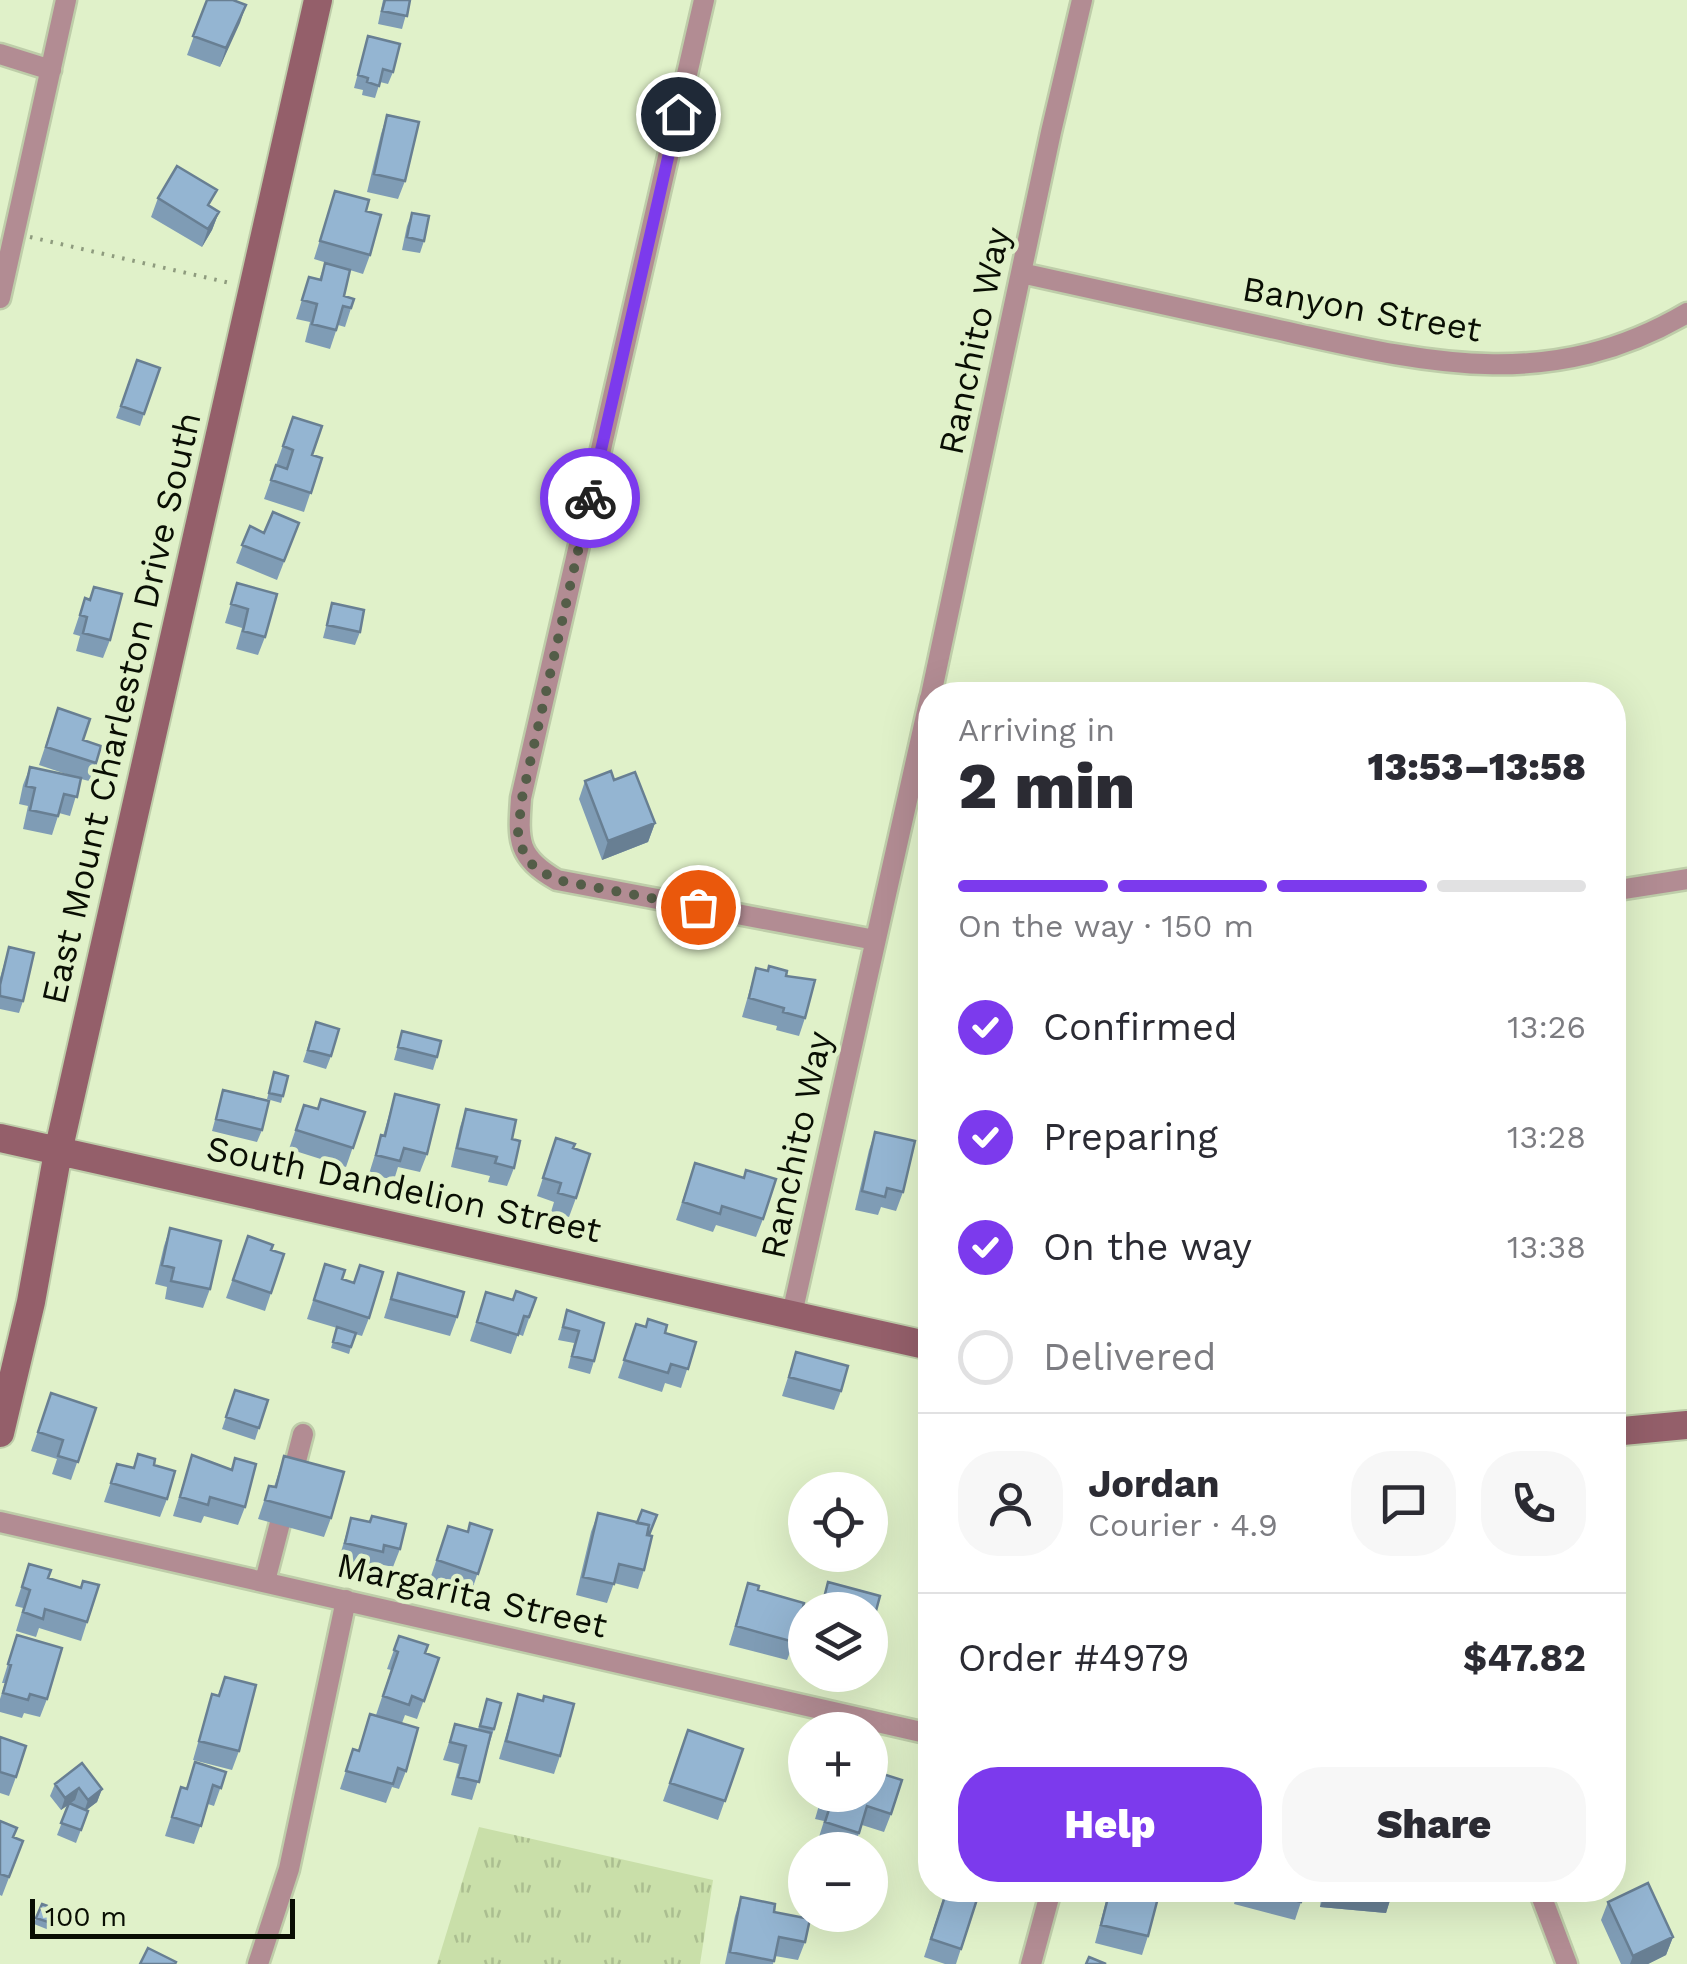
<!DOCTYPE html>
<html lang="en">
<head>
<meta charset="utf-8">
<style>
  :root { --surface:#fff; --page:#f7f7f7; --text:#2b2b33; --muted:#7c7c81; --line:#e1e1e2; --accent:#7c3aed }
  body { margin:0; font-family:"Work Sans",sans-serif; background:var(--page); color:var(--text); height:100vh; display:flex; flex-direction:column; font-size:38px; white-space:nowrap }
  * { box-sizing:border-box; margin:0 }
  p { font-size:32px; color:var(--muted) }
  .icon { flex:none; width:55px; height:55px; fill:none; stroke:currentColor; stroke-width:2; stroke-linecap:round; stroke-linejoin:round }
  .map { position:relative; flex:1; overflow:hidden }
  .side { position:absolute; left:918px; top:682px; width:708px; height:1220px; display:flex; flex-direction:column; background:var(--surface); border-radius:40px; box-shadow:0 10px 40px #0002 }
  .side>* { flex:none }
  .controls { position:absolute; left:788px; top:1472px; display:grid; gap:20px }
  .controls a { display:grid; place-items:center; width:100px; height:100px; border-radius:50%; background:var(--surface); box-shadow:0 10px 40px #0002; font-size:50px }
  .scale { position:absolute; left:30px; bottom:25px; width:265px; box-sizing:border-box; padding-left:10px; border:5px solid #090e03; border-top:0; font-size:28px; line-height:35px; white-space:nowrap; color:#090e03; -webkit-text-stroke:8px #e0f1c9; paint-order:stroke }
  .pin { position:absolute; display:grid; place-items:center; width:85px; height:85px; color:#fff; margin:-42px; border:5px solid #fff; border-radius:50%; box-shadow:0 2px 10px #0007 }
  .courier { position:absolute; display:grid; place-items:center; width:100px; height:100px; margin:-50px; border:8px solid #7c3aed; border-radius:50%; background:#fff; color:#222; box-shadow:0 2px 12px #0007 }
  .overview em { font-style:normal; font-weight:800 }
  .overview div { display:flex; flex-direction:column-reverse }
  .overview { display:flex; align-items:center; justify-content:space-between; height:170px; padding:0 40px }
  h1 { font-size:65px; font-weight:800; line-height:75px }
  .bar { display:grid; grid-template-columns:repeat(4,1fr); gap:15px 10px; align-content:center; height:120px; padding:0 40px }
  .bar i { height:12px; border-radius:8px; background:var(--line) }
  .bar .active { background:var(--accent) }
  .bar p { grid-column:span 4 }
  .line { display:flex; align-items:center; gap:25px; padding:0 40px; border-top:2px solid var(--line) }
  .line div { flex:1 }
  .round { display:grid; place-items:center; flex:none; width:105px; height:105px; border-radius:40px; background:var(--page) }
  ol { padding:0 40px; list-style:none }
  li { display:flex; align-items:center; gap:30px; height:110px }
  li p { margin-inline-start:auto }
  li .icon { padding:10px; border-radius:50%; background:var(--accent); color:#fff; stroke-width:4 }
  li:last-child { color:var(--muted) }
  li i { width:55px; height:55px; border:5px solid var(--line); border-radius:50% }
  .action { display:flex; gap:20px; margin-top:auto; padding:20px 40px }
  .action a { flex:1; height:115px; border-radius:40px; background:var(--accent); color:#fff; font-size:40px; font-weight:800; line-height:115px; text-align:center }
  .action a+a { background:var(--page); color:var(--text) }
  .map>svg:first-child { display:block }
  .grass { fill:url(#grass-tufts) }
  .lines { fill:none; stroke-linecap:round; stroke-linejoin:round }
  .street-casing { stroke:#becda9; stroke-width:25 }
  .secondary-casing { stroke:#becda9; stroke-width:32 }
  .path { stroke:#8e9b7e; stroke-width:4; stroke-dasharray:2.5 8; stroke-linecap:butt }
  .street { stroke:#b28c93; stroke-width:20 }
  .secondary { stroke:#945f6a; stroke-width:28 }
  .wall { fill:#7f9cb5 }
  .shaded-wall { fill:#687f93 }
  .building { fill:#94b5d2; stroke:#687f93; stroke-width:2.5 }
  .done { stroke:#545d48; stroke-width:10; stroke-dasharray:0 18 }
  .route { stroke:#7c3aed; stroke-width:12 }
  .labels { text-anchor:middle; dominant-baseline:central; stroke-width:9; stroke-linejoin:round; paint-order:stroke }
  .street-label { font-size:35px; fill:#090e03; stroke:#e0f1c9 }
</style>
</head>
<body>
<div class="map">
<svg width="1687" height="1964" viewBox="0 0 1687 1964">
  <defs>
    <pattern id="grass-tufts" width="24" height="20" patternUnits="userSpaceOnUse" patternTransform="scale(2.5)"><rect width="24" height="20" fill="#c9dfa9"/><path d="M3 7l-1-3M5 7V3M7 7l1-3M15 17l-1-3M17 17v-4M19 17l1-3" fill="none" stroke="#abbe90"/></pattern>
  </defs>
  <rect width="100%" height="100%" fill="#e0f1c9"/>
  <path class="grass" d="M479 1827 713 1880 700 1964H437Z"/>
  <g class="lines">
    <defs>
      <path id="street" d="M704 0 521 798C518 841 517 857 557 880L875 940
        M0 54 51 70
        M1021 273C1103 291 1184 309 1266 327 1416 360 1544 397 1687 313
        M0 298 66 0
        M931 695 1051 132 1082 0
        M1612 891 1687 879
        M792 1314 930 698
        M0 1522 930 1734
        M265 1581 303 1434
        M1539 1890 1567 1964
        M258 1964 289 1869 346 1600
        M1031 1964 1051 1890"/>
      <path id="secondary" d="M0 1138 930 1346
        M1612 1432 1687 1425
        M0 1433 31 1302 58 1152 318 0"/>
    </defs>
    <use href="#street" class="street-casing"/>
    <use href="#secondary" class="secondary-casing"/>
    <path class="path" d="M30 237 230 283"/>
    <use href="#street" class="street"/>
    <use href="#secondary" class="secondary"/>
  </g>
  <path class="wall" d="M207 0 246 5 220 67 187 55Z
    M383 0H410L402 29 378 24Z
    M368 36 393 72 388 84 380 82 375 98 362 95 363 90 354 88Z
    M387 115 405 181 398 199 367 192 381 134Z
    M335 191 366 211 370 255 363 274 314 259Z
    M158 198 211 207 219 212 212 230 202 247 151 217Z
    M412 213 424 241 420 253 402 250 407 226Z
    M325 263 344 296 354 299 345 327 338 325 330 349 305 342 310 322 296 319 309 277 319 280Z
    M137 360 144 414 140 426 116 418Z
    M293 417 312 455 322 458 304 512 264 499Z
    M299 523 277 580 236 563 250 526 264 533Z
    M237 583 265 637 258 655 236 649 242 628 225 623Z
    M94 587 110 640 103 658 76 651 80 636 73 634 85 598 89 599Z
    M332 603 360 632 355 645 323 638Z
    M58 708 83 740 96 763 89 781 81 779 70 816 59 813 52 835 23 829 28 806 19 804 23 785 30 767 72 776 39 765Z
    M614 780 655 823 648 842 602 860 579 799 585 781Z
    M9 947 23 1001 19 1013 0 1009V978Z
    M756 968 786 976 805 1018 799 1036 776 1030 777 1026 742 1017Z
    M316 1022 331 1056 326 1069 303 1062Z
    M402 1031 437 1057 433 1070 394 1060Z
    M274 1072 288 1076 281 1103 267 1099Z
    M223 1090 262 1130 257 1142 212 1131Z
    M395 1094 427 1154 420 1172 398 1167 394 1180 369 1174 381 1135 383 1136Z
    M304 1105 318 1109 365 1112 346 1167 289 1149Z
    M466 1109 512 1139 514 1168 507 1186 488 1182 490 1176 451 1167 460 1127Z
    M875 1132 903 1192 896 1211 881 1207 878 1215 855 1210 869 1150Z
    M556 1138 573 1148 576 1198 569 1217 551 1212 554 1202 537 1196Z
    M695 1163 744 1178 763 1219 756 1237 716 1225 713 1232 676 1220Z
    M170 1228 210 1289 203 1308 165 1299 167 1287 155 1284 164 1246Z
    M248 1236 271 1250 284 1254 265 1311 226 1298Z
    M325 1264 342 1279 369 1318 362 1336 355 1334 349 1354 331 1348 337 1328 307 1319Z
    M398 1273 457 1317 450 1336 384 1318Z
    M486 1292 513 1300 536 1298 523 1336 518 1334 511 1354 470 1341Z
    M567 1310 594 1361 590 1374 568 1368 574 1343 558 1340Z
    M636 1324 696 1342 681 1388 665 1383 662 1392 618 1378Z
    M796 1352 841 1391 834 1410 782 1396Z
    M235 1390 268 1400 255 1440 222 1429Z
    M51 1393 96 1408 71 1480 52 1474 57 1459 31 1451Z
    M138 1454 167 1499 160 1517 104 1502 117 1464 133 1468Z
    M192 1455 231 1469 235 1458 245 1507 238 1525 204 1516 201 1523 173 1516Z
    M284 1456 331 1518 324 1537 258 1519 269 1486 274 1487Z
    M598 1513 649 1535 644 1570 638 1589 614 1583 607 1603 576 1595 591 1532Z
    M351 1518 400 1549 393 1567 379 1564 376 1571 338 1562Z
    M448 1526 467 1532 492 1530 471 1593 430 1579Z
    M29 1564 48 1578 87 1622 81 1641 39 1628 36 1637 16 1631 23 1608 15 1606Z
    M748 1583 758 1590 794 1642 787 1660 729 1645Z
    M17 1635 47 1699 40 1717 24 1713 22 1718 0 1712V1699L5 1683H2Z
    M399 1636 425 1653 439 1658 417 1719 405 1715 402 1723 406 1771 399 1789 392 1787 386 1803 340 1789 353 1749 358 1751 370 1714 391 1720 376 1715 391 1670 387 1669Z
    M225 1677 239 1751 232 1770 193 1760 212 1694 218 1695Z
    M518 1694 560 1756 554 1774 499 1759Z
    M487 1699 494 1729 472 1800 451 1795 459 1764 443 1760 455 1724 478 1729Z
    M688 1730 743 1749 718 1820 663 1801Z
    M0 1737 16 1777 9 1796 0 1793Z
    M195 1762 226 1772 214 1806 208 1804 194 1844 165 1836 181 1787 186 1789Z
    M55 1784 102 1789 97 1802 86 1810 88 1811 76 1843 57 1835 69 1804 61 1810 50 1796Z
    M822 1795H870L891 1814 884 1832 862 1825 853 1850 818 1840 824 1821 815 1819Z
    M0 1821 13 1837 23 1841 2 1896 0 1895Z
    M946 1890H980L956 1964H945L924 1957Z
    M1109 1890H1160L1148 1936 1142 1955 1095 1943Z
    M1238 1890H1305L1295 1920 1234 1904Z
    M1322 1890H1393L1386 1913 1320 1907Z
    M741 1897 774 1912 805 1942 798 1960 775 1956 773 1964H725L735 1916Z
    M1608 1902 1673 1937 1666 1955 1648 1964H1621L1601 1920Z
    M56 1909 49 1930 34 1924 36 1918Z"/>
  <path class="shaded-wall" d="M246 5 240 23 220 67 226 48Z
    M219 212 212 230 202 247 208 229Z
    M655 823 648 842 602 860 608 841Z
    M1612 1331H1623L1616 1349 1612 1350Z
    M79 1788 75 1800 61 1810 65 1798Z
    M102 1789 97 1802 84 1812 88 1800Z
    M1326 1890H1344L1392 1894 1386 1913 1320 1907Z
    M1673 1937 1666 1955 1648 1964H1630L1633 1956Z"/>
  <path class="building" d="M207 0H233L246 5 226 48 193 36Z
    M385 0H410L407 16 382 11Z
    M368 36 400 44 393 72 383 69 379 86 367 82 368 78 358 75Z
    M387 115 419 122 405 181 374 174Z
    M177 166 217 190 208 205 219 212 208 229 158 198Z
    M335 191 369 200 366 211 381 215 370 255 320 241Z
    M412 213 429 216 424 241 407 237Z
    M325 263 350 270 344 296 354 299 351 308 343 306 336 330 312 324 317 304 302 300 309 277 321 280Z
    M137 360 160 368 144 414 121 406Z
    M293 417 322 426 312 455 322 458 311 493 271 480 276 465 287 469 293 450 283 446Z
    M273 512 299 523 284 561 242 545 250 526 264 533Z
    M237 583 277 594 265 637 243 631 248 609 231 604Z
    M94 587 122 594 110 640 83 633 87 617 80 615 85 598 90 600Z
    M332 603 364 610 360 632 327 625Z
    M58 708 90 719 83 740 101 746 96 763 46 747Z
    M30 767 81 778 77 797 64 794 58 816 30 810 35 788 26 786Z
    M611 771 614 780 635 772 655 823 608 841 585 781Z
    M9 947 34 953 23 1001 0 996V985Z
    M769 966 787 971 786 976 815 980 805 1018 783 1012 784 1008 749 998 756 968 768 971Z
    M316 1022 339 1029 331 1056 308 1050Z
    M402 1031 441 1041 437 1057 398 1047Z
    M274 1072 288 1076 283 1096 269 1093Z
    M223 1090 269 1101 262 1130 216 1119Z
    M395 1094 439 1105 427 1154 404 1148 400 1161 376 1155 381 1135 385 1136Z
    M321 1099 365 1112 353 1148 296 1130 304 1105 318 1109Z
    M466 1109 516 1120 512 1139 520 1141 514 1168 495 1163 497 1157 457 1148Z
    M875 1132 915 1141 903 1192 887 1188 885 1197 862 1191Z
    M556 1138 575 1144 573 1148 590 1154 576 1198 558 1193 561 1183 543 1178Z
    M695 1163 744 1178 746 1170 776 1179 763 1219 722 1206 720 1214 683 1202Z
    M170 1228 221 1241 210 1289 171 1281 174 1268 162 1265Z
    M248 1236 273 1245 271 1250 284 1254 271 1293 233 1280Z
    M325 1264 345 1270 342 1279 354 1283 360 1265 383 1272 369 1318 314 1300Z
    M398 1273 464 1292 457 1317 391 1299Z
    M1612 1281H1619L1623 1331H1612Z
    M516 1291 536 1298 529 1317 524 1316 518 1335 477 1322 486 1292 513 1300Z
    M567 1310 604 1323 594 1361 572 1356 579 1331 563 1327Z
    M648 1319 667 1325 665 1333 696 1342 688 1369 671 1364 668 1373 624 1360 636 1324 646 1327Z
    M337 1327 356 1333 351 1347 333 1342Z
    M796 1352 848 1366 841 1391 789 1377Z
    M235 1390 268 1400 259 1428 226 1417Z
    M51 1393 96 1408 78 1462 58 1456 63 1440 38 1432Z
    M138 1454 155 1459 154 1465 175 1471 167 1499 111 1483 117 1464 134 1468Z
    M192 1455 232 1470 235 1458 256 1464 245 1507 210 1497 208 1505 180 1497Z
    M284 1456 344 1472 331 1518 265 1500 269 1486 276 1487Z
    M642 1510 657 1515 649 1535H647L649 1525 637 1523Z
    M598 1513 649 1525 647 1535 652 1536 644 1570 619 1564 614 1584 583 1577Z
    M372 1516 406 1524 400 1549 384 1545 383 1552 345 1543 351 1518 370 1522Z
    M470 1523 492 1530 478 1574 437 1560 448 1526 468 1532Z
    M29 1564 51 1570 48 1578 81 1588 83 1581 99 1585 87 1622 45 1609 43 1619 23 1612 30 1590 22 1587Z
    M828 1582 880 1596 870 1633V1610H821Z
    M748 1583 759 1586 758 1590 804 1603 794 1642 736 1626Z
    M17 1635 62 1648 47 1699 30 1694 28 1700 3 1693 11 1665 8 1664Z
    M399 1636 428 1645 425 1653 439 1658 424 1701 412 1696 409 1705 383 1696 398 1652 394 1650Z
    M225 1677 256 1685 239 1751 199 1741 212 1694 219 1696Z
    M518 1694 543 1701 544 1696 574 1704 560 1756 506 1741Z
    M487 1699 501 1703 494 1729 480 1726Z
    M370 1714 418 1728 406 1771 398 1768 393 1784 346 1771 353 1749 359 1751Z
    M455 1724 491 1733 479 1782 458 1777 466 1746 450 1742Z
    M688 1730 743 1749 725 1801 670 1783Z
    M0 1737 26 1746 16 1777 0 1772Z
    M195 1762 226 1772 221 1788 213 1785 201 1826 172 1817 181 1787 187 1789Z
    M82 1763 102 1789 88 1800 79 1788 65 1798 55 1784Z
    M870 1770 902 1780 891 1814 867 1806 859 1833 825 1822 831 1803 821 1800 823 1795H870Z
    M69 1803 88 1811 81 1830 61 1823Z
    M0 1821 17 1828 13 1837 23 1841 9 1877 0 1874Z
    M1648 1883 1673 1937 1633 1956 1608 1902Z
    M947 1890H980L961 1949 931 1939Z
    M1110 1890H1160L1148 1936 1101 1925Z
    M1257 1890H1305L1301 1902Z
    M1344 1890H1393L1392 1894Z
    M741 1897 775 1904 774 1912 810 1919 805 1942 779 1937 774 1961 730 1952Z
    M42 1904 56 1909 51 1923 36 1918Z
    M148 1948 176 1962 175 1964H140Z
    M1089 1957 1106 1964H1086Z"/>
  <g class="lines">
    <path class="done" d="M590 498 522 798 518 833 524 854 535 868 557 880 698 907"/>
    <path class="route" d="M590 498 678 114"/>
  </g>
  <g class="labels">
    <g class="street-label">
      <text transform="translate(1362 309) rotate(10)">Banyon Street</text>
      <text transform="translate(974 341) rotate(-78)">Ranchito Way</text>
      <text transform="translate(121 708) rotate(-77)">East Mount Charleston Drive South</text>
      <text transform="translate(796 1145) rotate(-78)">Ranchito Way</text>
      <text transform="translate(404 1189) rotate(12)">South Dandelion Street</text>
      <text transform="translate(472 1595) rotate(13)">Margarita Street</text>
    </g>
  </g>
</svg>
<div class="controls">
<a><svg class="icon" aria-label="locate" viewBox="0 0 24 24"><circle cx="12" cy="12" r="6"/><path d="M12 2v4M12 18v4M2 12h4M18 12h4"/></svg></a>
<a><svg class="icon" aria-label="layers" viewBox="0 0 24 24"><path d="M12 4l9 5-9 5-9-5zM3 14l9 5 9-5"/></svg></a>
<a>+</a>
<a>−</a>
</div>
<div class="scale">100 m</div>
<div class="pin" style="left:698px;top:907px;background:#ea580c"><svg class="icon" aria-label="bag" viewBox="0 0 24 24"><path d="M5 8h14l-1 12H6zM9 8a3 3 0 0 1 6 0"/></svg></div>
<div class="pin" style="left:678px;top:114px;background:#1f2937"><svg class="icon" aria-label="home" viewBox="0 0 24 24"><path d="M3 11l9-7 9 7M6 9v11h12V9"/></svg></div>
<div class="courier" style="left:590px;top:498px"><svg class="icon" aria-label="bike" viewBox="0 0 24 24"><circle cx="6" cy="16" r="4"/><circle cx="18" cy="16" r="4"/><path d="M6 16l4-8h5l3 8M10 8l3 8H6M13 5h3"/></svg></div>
<section class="side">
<div class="overview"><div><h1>2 min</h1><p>Arriving in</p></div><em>13:53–13:58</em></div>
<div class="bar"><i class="active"></i><i class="active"></i><i class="active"></i><i></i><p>On the way · 150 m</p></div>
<ol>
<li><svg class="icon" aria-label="check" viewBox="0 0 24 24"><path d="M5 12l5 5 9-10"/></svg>Confirmed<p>13:26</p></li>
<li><svg class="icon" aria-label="check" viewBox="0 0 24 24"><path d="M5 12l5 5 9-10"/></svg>Preparing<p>13:28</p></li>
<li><svg class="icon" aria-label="check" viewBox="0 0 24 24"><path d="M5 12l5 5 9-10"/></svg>On the way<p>13:38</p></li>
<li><i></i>Delivered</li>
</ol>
<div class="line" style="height:180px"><a class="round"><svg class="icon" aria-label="person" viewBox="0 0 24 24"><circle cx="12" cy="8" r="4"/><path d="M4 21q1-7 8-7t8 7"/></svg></a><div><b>Jordan</b><p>Courier · 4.9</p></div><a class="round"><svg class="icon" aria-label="chat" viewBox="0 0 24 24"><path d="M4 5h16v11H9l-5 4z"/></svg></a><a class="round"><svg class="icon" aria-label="phone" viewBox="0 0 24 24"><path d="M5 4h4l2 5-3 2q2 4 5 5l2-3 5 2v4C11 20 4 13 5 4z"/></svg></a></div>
<div class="line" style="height:130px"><div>Order #4979</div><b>$47.82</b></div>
<div class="action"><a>Help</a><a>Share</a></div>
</section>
</div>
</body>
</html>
